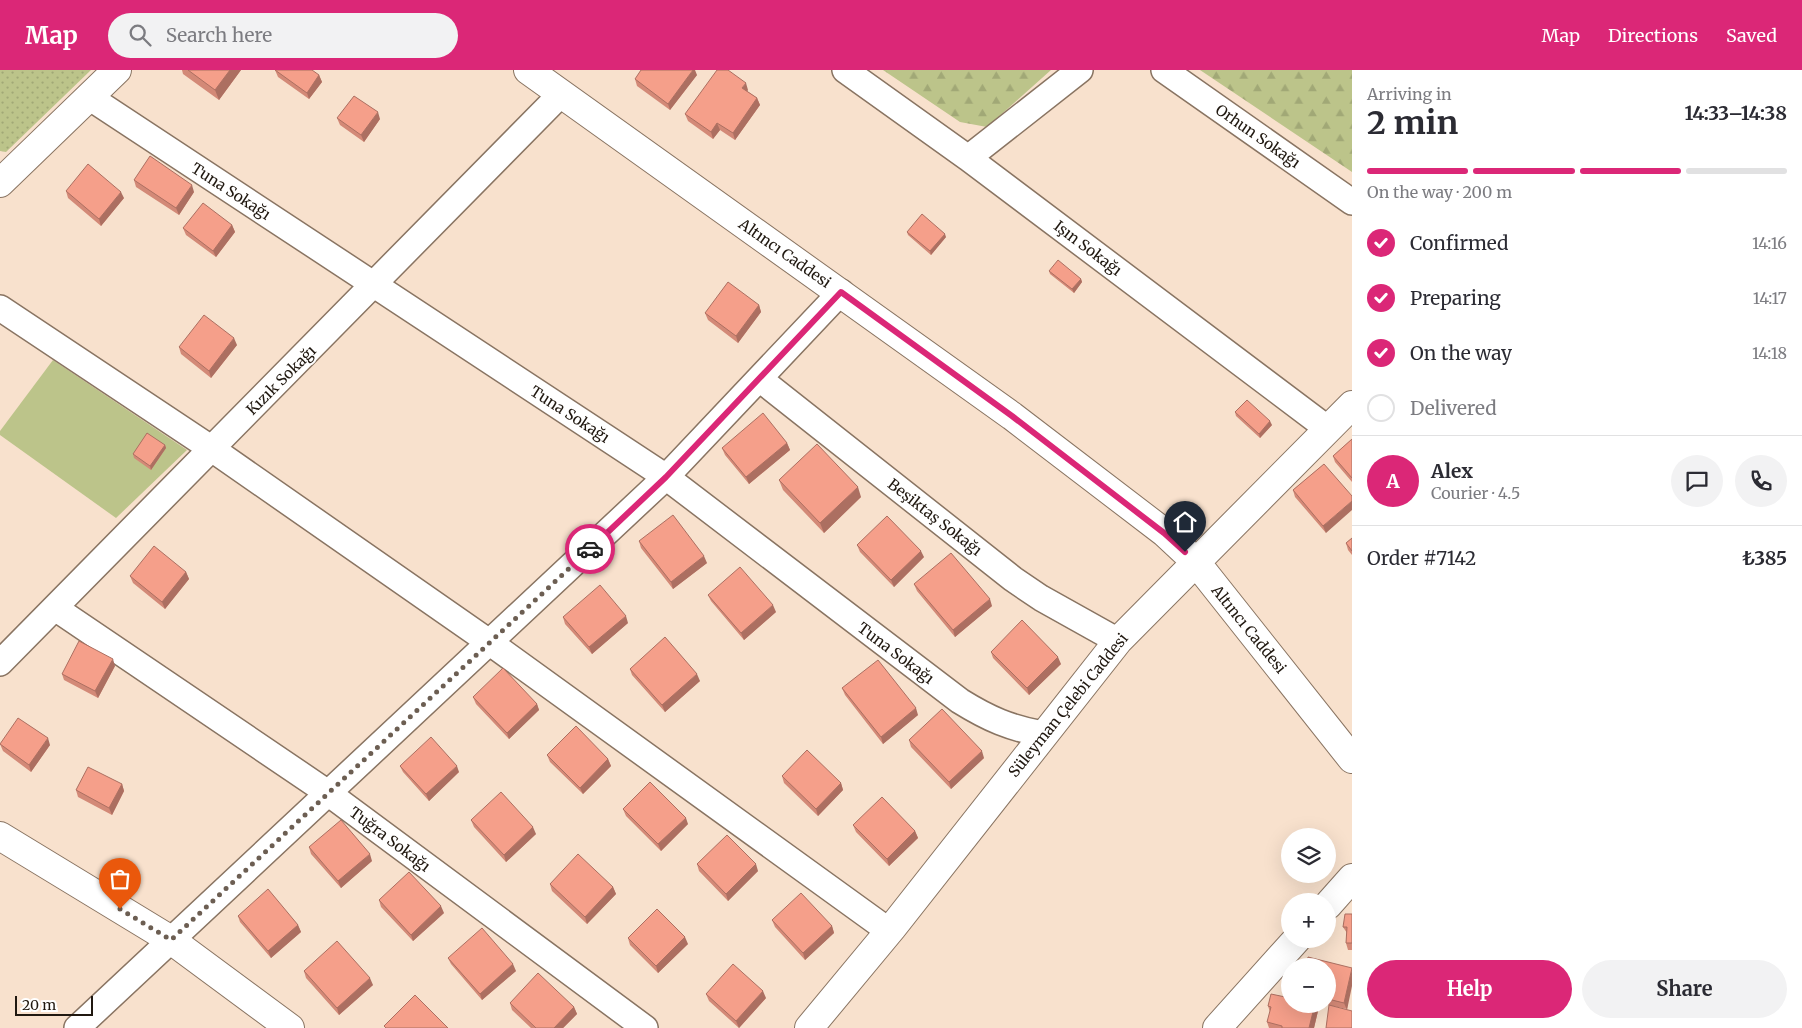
<!DOCTYPE html>
<html lang="en">
<head>
<meta charset="utf-8">
<style>
  :root { --surface:#fff; --page:#f2f2f3; --text:#2b2b33; --muted:#7c7c81; --line:#e1e1e2; --accent:#db2777 }
  body { margin:0; font-family:Merriweather,serif; background:var(--page); color:var(--text); height:100vh; display:flex; flex-direction:column; font-size:19px; white-space:nowrap }
  * { box-sizing:border-box; margin:0 }
  p { font-size:16px; color:var(--muted) }
  .icon { flex:none; width:28px; height:28px; fill:none; stroke:currentColor; stroke-width:2; stroke-linecap:round; stroke-linejoin:round }
  .map { position:relative; flex:1; overflow:hidden }
  .sheet { display:flex; flex-direction:column; background:var(--surface); width:450px }
  .sheet>* { flex:none }
  .buttons { position:absolute; left:1281px; top:758px; display:grid; gap:10px }
  .buttons a { display:grid; place-items:center; width:55px; height:55px; border-radius:50%; background:var(--surface); box-shadow:0 5px 20px #0002; font-size:25px }
  .scale { position:absolute; left:15px; bottom:12px; width:78px; box-sizing:border-box; padding-left:5px; border:2px solid #201810; border-top:0; font-size:14px; line-height:18px; white-space:nowrap; color:#201810; -webkit-text-stroke:4px #fff; paint-order:stroke }
  .pin { position:absolute; display:grid; place-items:center; width:42px; height:42px; color:#fff; margin:-51px -21px; border-radius:50% 50% 50% 0; rotate:-45deg; box-shadow:0 0 5px #0007 }
  .pin .icon { rotate:45deg }
  .courier { position:absolute; display:grid; place-items:center; width:50px; height:50px; margin:-25px; border:4px solid #db2777; border-radius:50%; background:#fff; color:#222; box-shadow:0 1px 6px #0007 }
  .head em { font-style:normal; font-weight:700 }
  .head div { display:flex; flex-direction:column-reverse }
  .head { display:flex; align-items:center; justify-content:space-between; height:85px; padding:0 15px }
  h1 { font-size:32px; font-weight:700; line-height:38px }
  .bar { display:grid; grid-template-columns:repeat(4,1fr); gap:8px 5px; align-content:center; height:60px; padding:0 15px }
  .bar i { height:6px; border-radius:4px; background:var(--line) }
  .bar .current { background:var(--accent) }
  .bar p { grid-column:span 4 }
  .line { display:flex; align-items:center; gap:12px; padding:0 15px; border-top:1px solid var(--line) }
  .line div { flex:1 }
  .round { display:grid; place-items:center; flex:none; width:52px; height:52px; border-radius:26px; background:var(--page) }
  ol { padding:0 15px; list-style:none }
  li { display:flex; align-items:center; gap:15px; height:55px }
  li p { margin-inline-start:auto }
  li .icon { padding:5px; border-radius:50%; background:var(--accent); color:#fff; stroke-width:4 }
  li:last-child { color:var(--muted) }
  li i { width:28px; height:28px; border:2px solid var(--line); border-radius:50% }
  .cta { display:flex; gap:10px; margin-top:auto; padding:10px 15px }
  .cta a { flex:1; height:58px; border-radius:30px; background:var(--accent); color:#fff; font-size:20px; font-weight:700; line-height:58px; text-align:center }
  .cta a+a { background:var(--page); color:var(--text) }
  header { display:flex; align-items:center; gap:30px; box-sizing:border-box; height:70px; padding:0 25px; background:var(--accent); color:#fff }
  header strong { font-size:24px }
  nav { display:flex; gap:28px; margin-inline-start:auto; font-size:18px }
  .search { width:350px; height:45px; background:var(--page); display:flex; align-items:center; gap:12px; box-sizing:border-box; padding:0 18px; border-radius:28px; color:var(--muted); font-size:19px }
  main { display:flex; flex:1; min-height:0 }
  .map>svg:first-child { display:block }
  .grass { fill:url(#grass-dots) }
  .forest { fill:url(#forest-firs) }
  .garden { fill:#bcc48a }
  .lines { fill:none; stroke-linecap:round; stroke-linejoin:round }
  .street-casing { stroke:#897462; stroke-width:28 }
  .secondary-casing { stroke:#897462; stroke-width:30 }
  .street { stroke:#fff; stroke-width:25 }
  .secondary { stroke:#fff; stroke-width:28 }
  .wall { fill:#d38977 }
  .shaded-wall { fill:#ac6f61 }
  .building { fill:#f59f8a; stroke:#ac6f61 }
  .done { stroke:#6c5e52; stroke-width:5; stroke-dasharray:0 9 }
  .route { stroke:#db2777; stroke-width:6 }
  .labels { text-anchor:middle; dominant-baseline:central; stroke-width:4; stroke-linejoin:round; paint-order:stroke }
  .street-label { font-size:15px; fill:#201810; stroke:#fff }
</style>
</head>
<body>
<header>
<strong>Map</strong>
<div class="search"><svg class="icon" aria-label="search" viewBox="0 0 24 24"><circle cx="10" cy="10" r="6"/><path d="M15 15l6 6"/></svg>Search here</div>
<nav><a>Map</a><a>Directions</a><a>Saved</a></nav>
</header>
<main>
<div class="map">
<svg width="1352" height="958" viewBox="0 0 1352 958">
  <defs>
    <pattern id="grass-dots" width="8" height="8" patternUnits="userSpaceOnUse" patternTransform="scale(1.25)"><rect width="8" height="8" fill="#bcc48a"/><path d="M2 2h.1M6 6h.1" fill="none" stroke="#a1a876" stroke-width="1.8" stroke-linecap="round"/></pattern>
    <pattern id="forest-firs" width="22" height="20" patternUnits="userSpaceOnUse" patternTransform="scale(1.25)"><rect width="22" height="20" fill="#bcc48a"/><path d="M5 1l3.5 6h-7zM16 11l3.5 6h-7z" fill="#a1a876"/></pattern>
  </defs>
  <rect width="100%" height="100%" fill="#f8e1cd"/>
  <path class="grass" d="M0 0H91L6 82 0 81Z"/>
  <path class="forest" d="M883 0H1051L987 57 960 52Z
    M1200 0H1352V102Z"/>
  <path class="garden" d="M53 290 187 380 116 448 0 365V361Z"/>
  <g class="lines">
    <defs>
      <path id="street" d="M845 0 968 88 1328 359
        M1164 0 1352 132
        M89 27 666 407 960 631C989 649 1010 658 1043 664
        M968 88 1080 0
        M0 238 212 379 489 572 889 861
        M761 310 1013 509 1041 528 1118 571
        M55 538 328 723 645 958
        M0 593 560 25
        M77 958 666 407 841 222"/>
      <path id="secondary" d="M528 0 1012 346 1165 463 1195 491 1352 689
        M0 113 117 0
        M0 766 171 870 290 958
        M1328 835 1352 808
        M809 958 892 858 1118 571 1352 335
        M1217 958 1297 869"/>
    </defs>
    <use href="#street" class="street-casing"/>
    <use href="#secondary" class="secondary-casing"/>
    <use href="#street" class="street"/>
    <use href="#secondary" class="secondary"/>
  </g>
  <path class="wall" d="M182 0H241L219 30 183 4Z
    M275 0 319 5 322 12 309 29 278 7Z
    M697 5 670 40 637 16 635 9Z
    M748 20 747 21 757 28 760 35 735 70 720 60 713 69 688 51 685 44Z
    M337 48 380 49 364 72 340 55Z
    M134 110 194 122 179 145 136 117Z
    M66 121 124 128 101 156 68 128Z
    M232 155 235 162 216 187 186 165 183 158Z
    M907 162 946 167 931 185 908 165Z
    M1049 201 1081 209 1082 212 1074 223 1050 204Z
    M759 235 761 242 738 273 708 250 705 243Z
    M237 275 211 308 181 284 179 277Z
    M1235 342 1272 355 1260 368 1236 346Z
    M1352 369V412L1335 392 1333 386Z
    M787 373 790 380 749 414 725 385 722 378Z
    M165 375 166 378 151 400 134 388 133 384Z
    M1324 394 1326 463 1295 427 1293 420Z
    M779 410 861 427 824 463 783 420Z
    M1352 468V485L1348 480 1346 473Z
    M639 471 707 493 673 519 641 478Z
    M857 475 924 487 894 517 860 482Z
    M186 502 189 509 165 539 133 513 130 506Z
    M914 514 992 536 955 567 917 521Z
    M708 525 776 542 744 570 711 531Z
    M563 547 628 553 592 584 565 554Z
    M991 582 1061 594 1029 625 993 588Z
    M115 596 98 628 64 610 62 604Z
    M630 599 700 611 665 642 632 605Z
    M842 618 918 645 883 674 845 625Z
    M473 627 537 634 539 640 509 669 476 634Z
    M909 670 984 688 951 719 911 677Z
    M0 674 50 675 31 702 3 681Z
    M547 685 608 689 611 696 583 724 550 692Z
    M400 696 459 702 429 731 403 702Z
    M782 706 841 713 843 720 818 746 784 713Z
    M122 714 124 721 112 745 78 727 76 720Z
    M623 739 688 754 661 781 626 746Z
    M471 750 536 764 506 792 474 757Z
    M853 755 915 761 918 768 889 796 856 762Z
    M309 777 372 791 341 818 311 784Z
    M697 794 758 801 728 831 699 801Z
    M550 814 613 817 616 824 587 854 552 821Z
    M379 830 444 843 413 871 381 837Z
    M1352 844V880H1348L1346 873 1347 863 1343 857Z
    M238 846 298 855 301 862 271 888 240 852Z
    M772 850 832 856 834 863 805 890 775 857Z
    M628 868 688 874 658 903 630 875Z
    M448 888 516 901 482 930 451 894Z
    M1328 896 1352 898 1347 939 1323 934H1328Z
    M304 901 373 915 339 945 306 908Z
    M706 924 766 928 739 958 709 931Z
    M510 933 574 937 577 944 563 958H531L512 940Z
    M1268 936 1318 941 1314 958H1269L1267 952 1270 942Z"/>
  <path class="shaded-wall" d="M230 0H241L219 30 215 20Z
    M693 0H695L697 5 670 40 668 34Z
    M319 5 322 12 309 29 307 23Z
    M746 13 748 20 745 25 742 18Z
    M757 28 760 35 735 70 733 63Z
    M378 42 380 49 364 72 361 65Z
    M717 53 720 60 713 69 711 62Z
    M192 115 194 122 179 145 176 138Z
    M121 122 124 128 101 156 99 149Z
    M232 155 235 162 216 187 213 181Z
    M945 164 946 167 931 185 930 181Z
    M1081 209 1082 212 1074 223 1072 219Z
    M759 235 761 242 738 273 736 266Z
    M234 268 237 275 211 308 209 301Z
    M1270 351 1272 355 1260 368 1259 364Z
    M787 373 790 380 749 414 746 407Z
    M165 375 166 378 151 400 150 396Z
    M858 417 861 427 824 463 820 453Z
    M1352 431V440L1326 463 1323 456Z
    M921 481 924 487 894 517 891 510Z
    M704 486 707 493 673 519 671 512Z
    M186 502 189 509 165 539 162 532Z
    M990 529 992 536 955 567 953 560Z
    M773 535 776 542 744 570 741 563Z
    M626 546 628 553 592 584 589 577Z
    M1058 587 1061 594 1029 625 1027 618Z
    M113 589 115 596 98 628 95 621Z
    M697 604 700 611 665 642 662 635Z
    M537 634 539 640 509 669 507 663Z
    M916 638 918 645 883 674 881 667Z
    M48 668 50 675 31 702 29 695Z
    M982 681 984 688 951 719 949 712Z
    M608 689 611 696 583 724 580 718Z
    M457 696 459 702 429 731 426 724Z
    M841 713 843 720 818 746 816 739Z
    M122 714 124 721 112 745 109 738Z
    M686 748 688 754 661 781 658 774Z
    M533 757 536 764 506 792 504 785Z
    M915 761 918 768 889 796 887 789Z
    M370 784 372 791 341 818 338 811Z
    M756 794 758 801 728 831 726 824Z
    M613 817 616 824 587 854 585 847Z
    M441 836 444 843 413 871 411 865Z
    M298 855 301 862 271 888 268 881Z
    M832 856 834 863 805 890 803 883Z
    M685 867 688 874 658 903 656 896Z
    M513 894 516 901 482 930 480 924Z
    M1352 899V916L1347 940 1344 933Z
    M370 908 373 915 339 945 337 938Z
    M763 921 766 928 739 958 736 951Z
    M1315 934 1318 941 1314 958H1309Z
    M574 937 577 944 563 958H554Z"/>
  <path class="building" d="M188 0H230L215 20Z
    M275 0H312L319 5 307 23Z
    M641 0H693L668 34 635 9Z
    M717 0H728L746 13 742 18 757 28 733 63 717 53 711 62 685 44Z
    M354 26 378 42 361 65 337 48Z
    M150 86 192 115 176 138 134 110Z
    M88 94 121 122 99 149 66 121Z
    M203 133 232 155 213 181 183 158Z
    M922 144 945 164 930 181 907 162Z
    M1058 190 1081 209 1072 219 1049 201Z
    M728 212 759 235 736 266 705 243Z
    M204 245 234 268 209 301 179 277Z
    M1247 330 1270 351 1259 364 1235 342Z
    M763 343 787 373 746 407 722 378Z
    M147 363 165 375 150 396 133 384Z
    M1352 369V408L1333 386Z
    M817 374 858 417 820 453 779 410Z
    M1324 394 1352 426V431L1323 456 1293 420Z
    M673 445 704 486 671 512 639 471Z
    M887 446 921 481 891 510 857 475Z
    M1352 468V481L1346 473Z
    M154 476 186 502 162 532 130 506Z
    M951 483 990 529 953 560 914 514Z
    M740 497 773 535 741 563 708 525Z
    M600 515 626 546 589 577 563 547Z
    M1022 550 1058 587 1027 618 991 582Z
    M665 567 697 604 662 635 630 599Z
    M79 571 113 589 95 621 62 604Z
    M878 590 916 638 881 667 842 618Z
    M503 598 537 634 507 663 473 627Z
    M942 639 982 681 949 712 909 670Z
    M18 648 48 668 29 695 0 674Z
    M576 656 608 689 580 718 547 685Z
    M431 667 457 696 426 724 400 696Z
    M807 680 841 713 816 739 782 706Z
    M88 697 122 714 109 738 76 720Z
    M650 712 686 748 658 774 623 739Z
    M501 722 533 757 504 785 471 750Z
    M882 727 915 761 887 789 853 755Z
    M341 750 370 784 338 811 309 777Z
    M727 765 756 794 726 824 697 794Z
    M578 784 613 817 585 847 550 814Z
    M409 802 441 836 411 865 379 830Z
    M268 819 298 855 268 881 238 846Z
    M801 823 832 856 803 883 772 850Z
    M657 839 685 867 656 896 628 868Z
    M1345 844H1352V873H1346L1347 857H1343Z
    M482 858 513 894 480 924 448 888Z
    M337 871 370 908 337 938 304 901Z
    M1308 887 1352 898 1344 933 1328 929V896H1307Z
    M733 894 763 921 736 951 706 924Z
    M538 903 574 937 554 958H536L510 933Z
    M1271 924 1290 928V934H1315L1309 958H1282V956L1267 952 1271 937 1268 936Z
    M415 925 448 958H386L384 956Z
    M1329 935 1352 941V958H1326Z"/>
  <g class="lines">
    <path class="done" d="M120 839 171 870 590 479"/>
    <path class="route" d="M590 479 666 407 841 222 1012 346 1164 463 1185 482"/>
  </g>
  <g class="labels">
    <g class="street-label">
      <text transform="translate(1258 66) rotate(35)">Orhun Sokağı</text>
      <text transform="translate(231 121) rotate(33)">Tuna Sokağı</text>
      <text transform="translate(1088 178) rotate(37)">Işın Sokağı</text>
      <text transform="translate(785 183) rotate(35)">Altıncı Caddesi</text>
      <text transform="translate(281 310) rotate(-45)">Kızık Sokağı</text>
      <text transform="translate(570 344) rotate(33)">Tuna Sokağı</text>
      <text transform="translate(935 447) rotate(38)">Beşiktaş Sokağı</text>
      <text transform="translate(1249 559) rotate(51)">Altıncı Caddesi</text>
      <text transform="translate(896 583) rotate(37)">Tuna Sokağı</text>
      <text transform="translate(1068 635) rotate(-51)">Süleyman Çelebi Caddesi</text>
      <text transform="translate(390 769) rotate(37)">Tuğra Sokağı</text>
    </g>
  </g>
</svg>
<div class="buttons">
<a><svg class="icon" aria-label="layers" viewBox="0 0 24 24"><path d="M12 4l9 5-9 5-9-5zM3 14l9 5 9-5"/></svg></a>
<a>+</a>
<a>−</a>
</div>
<div class="scale">20 m</div>
<div class="pin" style="left:120px;top:839px;background:#ea580c"><svg class="icon" aria-label="bag" viewBox="0 0 24 24"><path d="M5 8h14l-1 12H6zM9 8a3 3 0 0 1 6 0"/></svg></div>
<div class="pin" style="left:1185px;top:482px;background:#1f2937"><svg class="icon" aria-label="home" viewBox="0 0 24 24"><path d="M3 11l9-7 9 7M6 9v11h12V9"/></svg></div>
<div class="courier" style="left:590px;top:479px"><svg class="icon" aria-label="car" viewBox="0 0 24 24"><path d="M5 17H2v-5l4-1 3-4h7l3 4 3 1v5h-3M9 17h6M6 11h13"/><circle cx="7" cy="17" r="2"/><circle cx="17" cy="17" r="2"/></svg></div>
</div>
<section class="sheet">
<div class="head"><div><h1>2 min</h1><p>Arriving in</p></div><em>14:33–14:38</em></div>
<div class="bar"><i class="current"></i><i class="current"></i><i class="current"></i><i></i><p>On the way · 200 m</p></div>
<ol>
<li><svg class="icon" aria-label="check" viewBox="0 0 24 24"><path d="M5 12l5 5 9-10"/></svg>Confirmed<p>14:16</p></li>
<li><svg class="icon" aria-label="check" viewBox="0 0 24 24"><path d="M5 12l5 5 9-10"/></svg>Preparing<p>14:17</p></li>
<li><svg class="icon" aria-label="check" viewBox="0 0 24 24"><path d="M5 12l5 5 9-10"/></svg>On the way<p>14:18</p></li>
<li><i></i>Delivered</li>
</ol>
<div class="line" style="height:90px"><b class="round" style="background:var(--accent);color:#fff">A</b><div><b>Alex</b><p>Courier · 4.5</p></div><a class="round"><svg class="icon" aria-label="chat" viewBox="0 0 24 24"><path d="M4 5h16v11H9l-5 4z"/></svg></a><a class="round"><svg class="icon" aria-label="phone" viewBox="0 0 24 24"><path d="M5 4h4l2 5-3 2q2 4 5 5l2-3 5 2v4C11 20 4 13 5 4z"/></svg></a></div>
<div class="line" style="height:65px"><div>Order #7142</div><b>₺385</b></div>
<div class="cta"><a>Help</a><a>Share</a></div>
</section>
</main>
</body>
</html>
